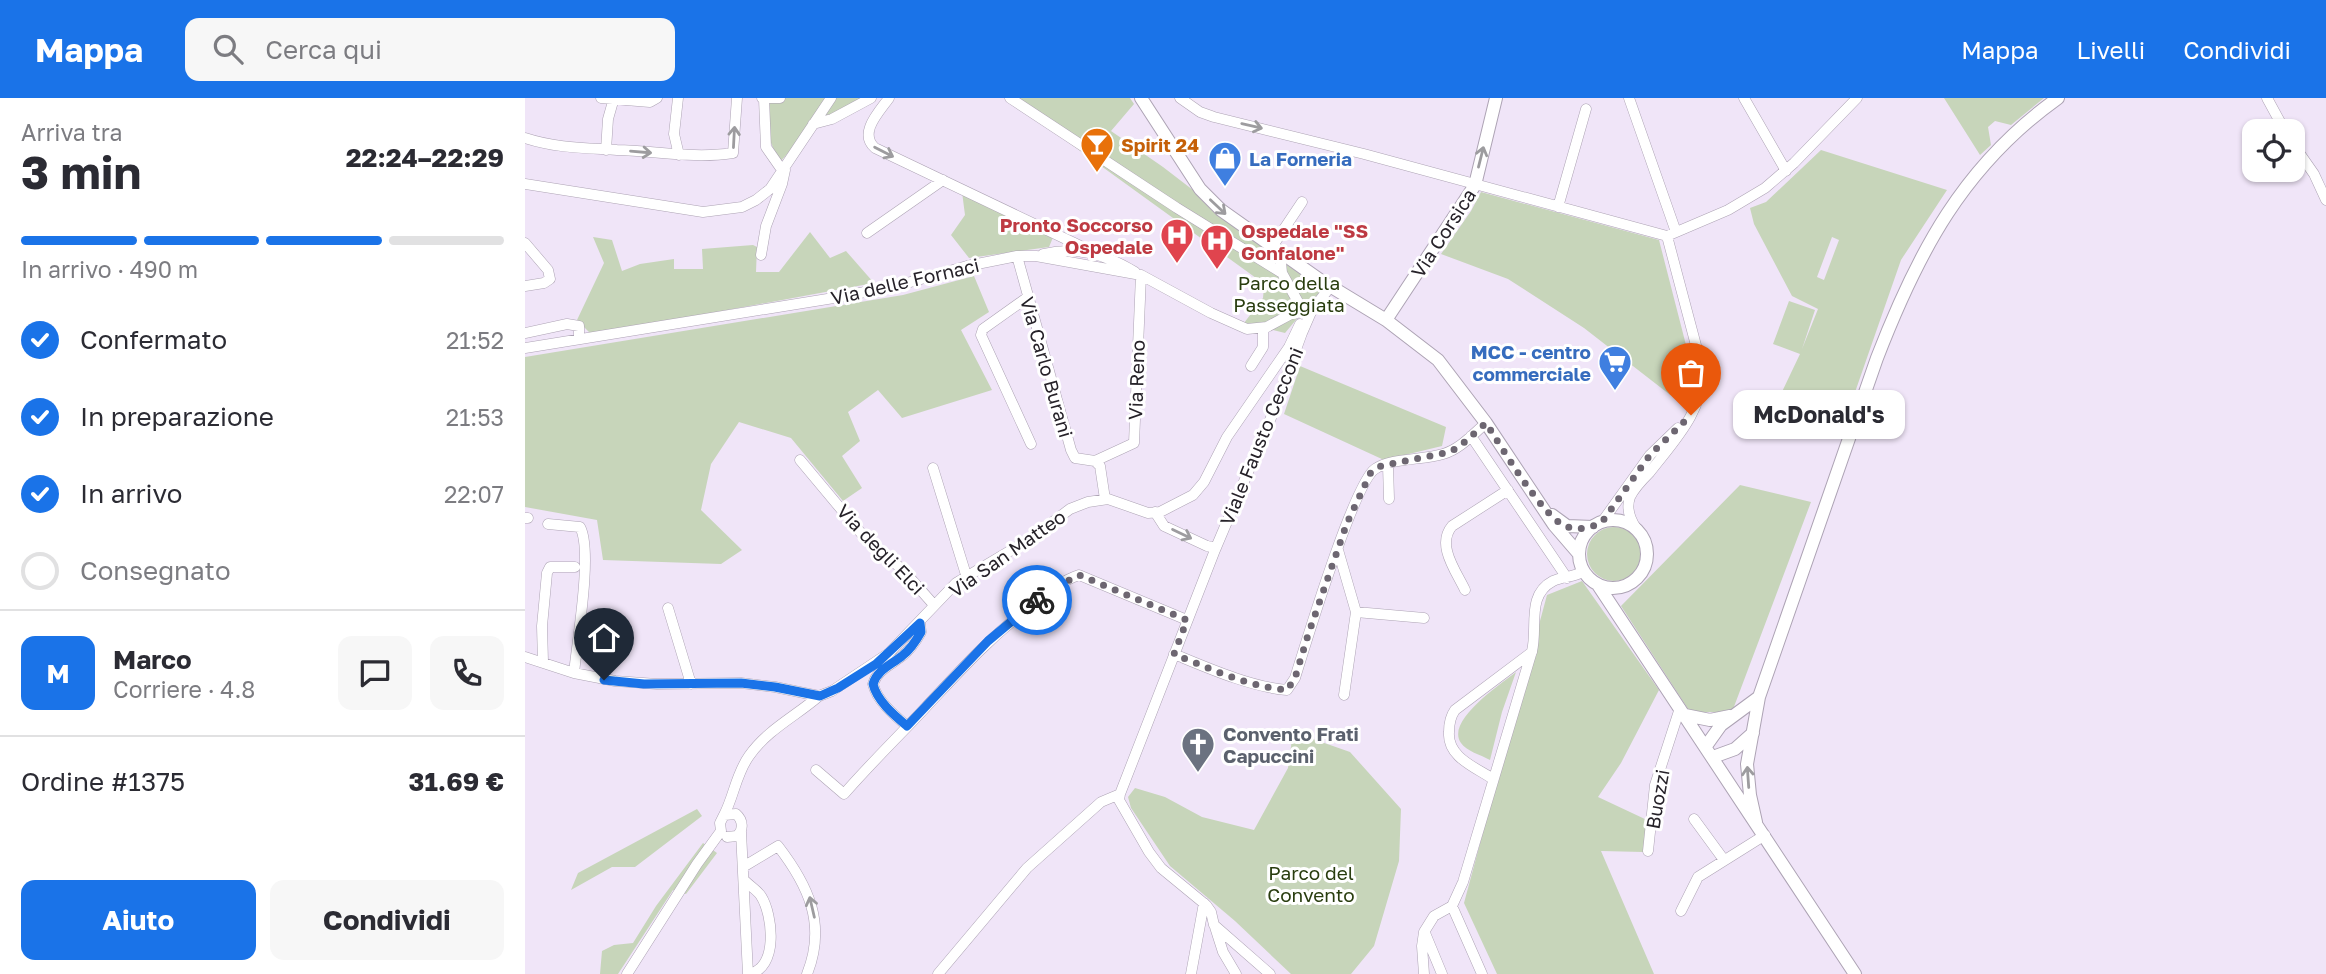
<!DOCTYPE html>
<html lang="it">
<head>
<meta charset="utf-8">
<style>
  :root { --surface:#fff; --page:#f7f7f7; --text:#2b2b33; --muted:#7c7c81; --line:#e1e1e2; --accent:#1a73e8 }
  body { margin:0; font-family:"Golos Text",sans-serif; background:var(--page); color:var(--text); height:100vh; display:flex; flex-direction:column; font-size:26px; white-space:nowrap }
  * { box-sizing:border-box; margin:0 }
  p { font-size:23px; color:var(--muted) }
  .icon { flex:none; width:38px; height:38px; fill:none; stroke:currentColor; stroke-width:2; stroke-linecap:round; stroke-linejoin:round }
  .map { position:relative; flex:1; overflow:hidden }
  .details { display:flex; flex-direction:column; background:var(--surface); width:525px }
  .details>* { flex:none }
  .tools { position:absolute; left:1717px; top:21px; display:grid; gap:14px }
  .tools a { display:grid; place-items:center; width:63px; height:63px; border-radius:14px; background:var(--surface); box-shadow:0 2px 5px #0004; font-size:35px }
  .pin { position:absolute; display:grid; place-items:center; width:60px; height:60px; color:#fff; margin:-72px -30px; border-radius:50% 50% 50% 0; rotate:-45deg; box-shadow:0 0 7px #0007 }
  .pin .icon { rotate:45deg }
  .courier { position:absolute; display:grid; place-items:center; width:70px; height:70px; margin:-35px; border:5px solid #1a73e8; border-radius:50%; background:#fff; color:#222; box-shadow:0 2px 9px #0007 }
  .bubble { position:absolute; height:49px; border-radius:14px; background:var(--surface); box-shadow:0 2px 5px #0004; font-size:23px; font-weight:700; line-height:49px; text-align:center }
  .summary em { font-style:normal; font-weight:700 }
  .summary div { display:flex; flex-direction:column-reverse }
  .summary { display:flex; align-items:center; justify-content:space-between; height:119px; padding:0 21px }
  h1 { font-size:46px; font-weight:700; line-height:52px }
  .bar { display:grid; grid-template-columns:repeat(4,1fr); gap:10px 7px; align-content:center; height:84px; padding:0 21px }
  .bar i { height:9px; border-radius:5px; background:var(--line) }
  .bar .selected { background:var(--accent) }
  .bar p { grid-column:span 4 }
  .line { display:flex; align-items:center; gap:18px; padding:0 21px; border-top:2px solid var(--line) }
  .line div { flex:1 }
  .round { display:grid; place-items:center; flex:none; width:74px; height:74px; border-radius:14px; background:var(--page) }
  ol { padding:0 21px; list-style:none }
  li { display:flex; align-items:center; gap:21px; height:77px }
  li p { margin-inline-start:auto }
  li .icon { padding:7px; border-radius:50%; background:var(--accent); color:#fff; stroke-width:4 }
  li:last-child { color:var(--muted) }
  li i { width:38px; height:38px; border:4px solid var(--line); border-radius:50% }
  .cta { display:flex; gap:14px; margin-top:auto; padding:14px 21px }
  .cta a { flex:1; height:80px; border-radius:14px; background:var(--accent); color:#fff; font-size:28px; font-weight:700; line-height:80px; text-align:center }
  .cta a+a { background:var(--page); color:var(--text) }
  header { display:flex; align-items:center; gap:42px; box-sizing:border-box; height:98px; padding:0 35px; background:var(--accent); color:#fff }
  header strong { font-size:33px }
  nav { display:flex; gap:38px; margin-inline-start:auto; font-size:24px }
  .search { width:490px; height:63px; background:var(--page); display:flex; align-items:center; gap:18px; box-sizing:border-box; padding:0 24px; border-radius:14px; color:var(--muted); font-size:26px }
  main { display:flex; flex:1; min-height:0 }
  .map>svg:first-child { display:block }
  .green { fill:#c7d5ba; fill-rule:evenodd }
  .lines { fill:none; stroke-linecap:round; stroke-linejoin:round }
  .minor-casing { stroke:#ada3b4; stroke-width:11 }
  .major-casing { stroke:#ada3b4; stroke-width:14 }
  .minor { stroke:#fff; stroke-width:10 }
  .major { stroke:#fff; stroke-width:12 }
  .oneway { stroke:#9d9c9f }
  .done { stroke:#6d6671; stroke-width:7; stroke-dasharray:0 12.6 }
  .route { stroke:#1a73e8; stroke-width:9 }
  .labels { text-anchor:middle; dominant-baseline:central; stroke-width:6; stroke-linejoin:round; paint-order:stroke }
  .food-label { font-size:19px; font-weight:bold; fill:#c56008; stroke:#fff; text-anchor:start }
  .shop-label { font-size:19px; font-weight:bold; fill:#366cbe; stroke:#fff; text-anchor:start }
  .health-label { font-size:19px; font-weight:bold; fill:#be3a42; stroke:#fff; text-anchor:end }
  .street-label { font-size:19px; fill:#262229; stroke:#fff }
  .park-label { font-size:19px; fill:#293d0f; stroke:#fff }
  .worship-label { font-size:19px; font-weight:bold; fill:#5b616d; stroke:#fff; text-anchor:start }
</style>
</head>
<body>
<header>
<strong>Mappa</strong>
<div class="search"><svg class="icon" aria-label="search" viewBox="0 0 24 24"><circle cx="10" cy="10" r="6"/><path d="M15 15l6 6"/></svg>Cerca qui</div>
<nav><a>Mappa</a><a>Livelli</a><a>Condividi</a></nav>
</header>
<main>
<section class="details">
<div class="summary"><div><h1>3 min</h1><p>Arriva tra</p></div><em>22:24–22:29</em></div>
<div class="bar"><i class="selected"></i><i class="selected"></i><i class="selected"></i><i></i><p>In arrivo · 490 m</p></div>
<ol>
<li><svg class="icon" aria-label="check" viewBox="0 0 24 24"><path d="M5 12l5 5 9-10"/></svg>Confermato<p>21:52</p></li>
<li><svg class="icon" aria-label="check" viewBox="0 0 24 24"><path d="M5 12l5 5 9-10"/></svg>In preparazione<p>21:53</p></li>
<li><svg class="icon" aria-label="check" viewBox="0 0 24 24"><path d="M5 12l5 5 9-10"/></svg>In arrivo<p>22:07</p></li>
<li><i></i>Consegnato</li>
</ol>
<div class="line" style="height:126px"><b class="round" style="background:var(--accent);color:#fff">M</b><div><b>Marco</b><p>Corriere · 4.8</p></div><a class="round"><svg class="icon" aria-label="chat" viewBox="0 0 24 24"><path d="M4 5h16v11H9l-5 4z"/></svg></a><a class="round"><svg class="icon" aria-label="phone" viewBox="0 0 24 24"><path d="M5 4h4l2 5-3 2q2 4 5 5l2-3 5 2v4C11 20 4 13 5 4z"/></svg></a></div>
<div class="line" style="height:91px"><div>Ordine #1375</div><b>31.69 €</b></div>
<div class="cta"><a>Aiuto</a><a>Condividi</a></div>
</section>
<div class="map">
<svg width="1801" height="876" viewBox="0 0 1801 876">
  <rect width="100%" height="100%" fill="#f0e5f8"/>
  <path class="green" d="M239 0H347L288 26 256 63H254L243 38Z
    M482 0H605L609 6 586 33 638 69 797 191 760 235 719 225 738 200 739 189 731 180Z
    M1419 0H1519L1486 27 1470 23 1463 29 1466 47 1455 57Z
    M1296 52 1422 92 1376 162 1328 300 1318 313 1255 298 1275 256 1248 246 1264 203 1290 212 1277 251 1293 211 1267 198 1229 126 1225 110 1241 104ZM1307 139 1314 142 1299 182 1292 179Z
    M437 94 529 137 524 149 444 160 426 137 440 117Z
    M956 94 1134 142 1170 282 1162 310 1059 230 983 181 916 156 946 113Z
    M285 134 305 160 321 153 349 185 67 237 52 222 79 165 68 139 87 142 97 173 115 166 149 161V171H178L177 151 228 147 232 149 231 174H254Z
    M449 178 464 214 436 232 467 292 377 320 353 292 323 314 335 343 317 358 337 390 318 403 266 340 214 324 186 366 176 412 217 452 196 466 78 462 72 422 0 409V259L378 197Z
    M775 268 921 329 917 348 859 362 759 316Z
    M1215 387 1286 404 1207 614H1165L1096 508Z
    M1062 456a27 27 0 1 1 54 0a27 27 0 1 1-54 0Z
    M1057 483 1134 592 1096 665 1073 699 1122 722 1118 754 1076 753 1129 876H972L939 805 1022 497Z
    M991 574 977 614 965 662C956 657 941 653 936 645 920 623 976 586 991 574Z
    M768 634 825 654 876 711 874 763 849 848 826 876H766L710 823 645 768 606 710 603 699 610 690 640 699 677 719 729 732 763 670Z
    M172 711 177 718 110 769H87L46 792 53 775Z
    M178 745 192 755 161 796 148 792 93 876H75L77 853 89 847 108 845 131 808Z"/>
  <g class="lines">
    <defs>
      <path id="minor" d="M76 0 125 4 132 0
        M153 0 149 36 154 57
        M237 0H255
        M364 0C354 14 333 35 350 50L566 153
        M485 0 652 110 757 175
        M655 0 675 14 689 19 839 56 1142 138 1203 112 1240 90 1269 65 1332 0
        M1104 0 1151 134
        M1219 0 1261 73
        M1742 0 1760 33
        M239 1 241 49 257 72
        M288 26 307 21 346 0
        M0 40C30 50 61 50 92 52 131 53 169 61 208 55L212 0
        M1768 46 1789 76 1801 102
        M81 52 83 21 89 0
        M0 86 178 114 217 109 231 102 245 91 306 0
        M1033 109 1061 11
        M342 135 418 82
        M0 145 23 172 25 181 19 185 0 188
        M747 149 777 104
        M755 154 757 175 778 213
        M518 156C553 148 580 156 610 174
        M236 157 241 128 257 86 260 72
        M492 158 546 352 550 360 570 363 575 368 580 401
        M503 199 458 231 456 237 506 346
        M0 235 42 226 54 228V241
        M0 250 321 198 382 185 442 168 492 158H511L616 177 686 215 722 231 742 229 766 216 787 212
        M726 268 738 249V230
        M946 338 1042 480
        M275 362 341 441 378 472 409 507
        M570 363 609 345 616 177
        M863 367 864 401
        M408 370 442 480
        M630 414 639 428 682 448 691 450
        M0 420H3
        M1077 424 1125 357 1153 330
        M23 426 55 429C68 452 52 544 49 575
        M1111 430C1105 421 1101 410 1105 399 1109 390 1118 381 1125 374 1149 343 1180 312 1177 270L1142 138
        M813 452 831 514 899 520
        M940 492C931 473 911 447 927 428L983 392
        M143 510 166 586
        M649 556C683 570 726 589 762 592L770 580C780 548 829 385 850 371 866 360 899 362 918 356 935 351 947 337 961 325
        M0 559 49 575 90 583 132 586 216 585 250 589 294 598 307 593 364 555 431 485 505 441 545 411 563 404 583 401 623 415 635 414 668 397 679 384 702 339 764 249 775 226
        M18 564 17 528 22 475 25 469H50
        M819 597 831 514
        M382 628C369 617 352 603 348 586 352 572 366 567 377 558 385 552 391 543 396 534L395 525
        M291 672 319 696C345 666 373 639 400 610 434 574 461 543 500 513 518 499 533 484 554 477L662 522
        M968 681C950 669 922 659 924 634 924 625 925 619 930 612L1007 554
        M199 717C209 698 211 676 224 658 242 632 271 618 294 598
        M1169 721 1199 762
        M216 734 223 876
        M1123 753 1130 687 1155 610
        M218 769 253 748C283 787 302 826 282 876
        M220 783C225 788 232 792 236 798 248 817 254 871 223 876
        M927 808 957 876
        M1156 813 1173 779 1240 737
        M690 829 698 854 711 876
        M900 835 917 876
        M102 876 172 766 196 733 195 725 199 717 211 716C218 722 219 732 212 738L202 739
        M413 876 502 770 576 704 595 696
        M666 876 679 805
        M745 876 689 827 686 814 681 807 636 770 624 754 594 702 595 696 690 452 748 315 777 235 787 212 806 188
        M899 876 897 848 899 834 909 818 927 808 938 784 1007 553C1013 529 1001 497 1028 483 1038 478 1048 480 1059 473"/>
      <path id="major" d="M616 0 675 91 696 112 795 182 861 222 913 262 961 325 1029 427 1054 456
        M861 222 950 87 971 0
        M1027 417 1042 428 1068 429
        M1054 456a34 34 0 1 1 68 0a34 34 0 1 1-68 0Z
        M1073 487 1330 876
        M1160 617 1185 622 1205 618
        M1181 648 1196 627 1234 599
        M1188 659 1210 651 1228 635
        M1231 724 1225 697 1222 666 1234 599 1352 260C1393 154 1438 68 1533 0"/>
    </defs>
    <use href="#minor" class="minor-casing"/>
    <use href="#major" class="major-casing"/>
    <use href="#minor" class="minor"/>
    <use href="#major" class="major"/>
  </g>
  <defs><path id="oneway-shaft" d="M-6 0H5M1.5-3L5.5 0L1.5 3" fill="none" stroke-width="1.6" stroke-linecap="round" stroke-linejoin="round" transform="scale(1.75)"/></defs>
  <g class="oneway">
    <use href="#oneway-shaft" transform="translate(727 28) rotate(13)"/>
    <use href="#oneway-shaft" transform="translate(209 39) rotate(-87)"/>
    <use href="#oneway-shaft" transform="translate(116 54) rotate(5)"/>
    <use href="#oneway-shaft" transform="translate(359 54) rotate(27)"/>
    <use href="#oneway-shaft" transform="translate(956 59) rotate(-76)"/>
    <use href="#oneway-shaft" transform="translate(693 109) rotate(43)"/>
    <use href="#oneway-shaft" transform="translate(657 436) rotate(26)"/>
    <use href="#oneway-shaft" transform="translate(1223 679) rotate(-94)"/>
    <use href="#oneway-shaft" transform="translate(287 809) rotate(-103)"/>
  </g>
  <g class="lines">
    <path class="done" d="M512 502 522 494 554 477 662 522 649 556C683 570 725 589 762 592L770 580 783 537 822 425 846 374 856 368 925 354 935 348 961 325C976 348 1017 418 1040 428 1052 433 1066 430 1077 424L1125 357 1166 317"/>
    <path class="route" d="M79 582 119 586 216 585 250 589 295 598 313 590 351 566 395 525 396 534C391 543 385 552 377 558 366 567 352 572 348 586 352 603 369 617 382 628L463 543 512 502"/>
  </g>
  <defs>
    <symbol id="bar-pin" viewBox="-11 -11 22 30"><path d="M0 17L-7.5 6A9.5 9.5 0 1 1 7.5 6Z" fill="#e8710a" stroke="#fff"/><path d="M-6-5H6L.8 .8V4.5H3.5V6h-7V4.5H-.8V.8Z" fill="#fff"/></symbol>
    <symbol id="shop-pin" viewBox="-11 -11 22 30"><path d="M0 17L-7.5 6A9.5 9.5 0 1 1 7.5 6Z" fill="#3f7fe0" stroke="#fff"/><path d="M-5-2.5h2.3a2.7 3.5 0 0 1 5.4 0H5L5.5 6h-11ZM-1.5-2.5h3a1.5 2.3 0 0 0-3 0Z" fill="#fff"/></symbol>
    <symbol id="hospital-pin" viewBox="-11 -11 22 30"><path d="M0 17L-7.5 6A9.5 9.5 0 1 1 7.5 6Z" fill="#e0444e" stroke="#fff"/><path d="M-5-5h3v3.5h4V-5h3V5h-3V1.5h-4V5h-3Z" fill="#fff"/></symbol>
    <symbol id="supermarket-pin" viewBox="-11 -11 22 30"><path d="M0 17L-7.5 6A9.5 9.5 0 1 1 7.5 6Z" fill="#3f7fe0" stroke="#fff"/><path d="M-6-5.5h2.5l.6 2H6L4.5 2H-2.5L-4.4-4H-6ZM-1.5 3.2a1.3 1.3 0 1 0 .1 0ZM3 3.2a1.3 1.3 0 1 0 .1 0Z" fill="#fff"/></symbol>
    <symbol id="church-pin" viewBox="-11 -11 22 30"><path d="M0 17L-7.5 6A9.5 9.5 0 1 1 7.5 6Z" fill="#6b7280" stroke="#fff"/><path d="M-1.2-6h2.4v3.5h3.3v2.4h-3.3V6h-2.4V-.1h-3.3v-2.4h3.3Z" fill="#fff"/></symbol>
  </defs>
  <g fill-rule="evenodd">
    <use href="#bar-pin" x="553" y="27" width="38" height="52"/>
    <use href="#shop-pin" x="681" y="41" width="38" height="52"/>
    <use href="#hospital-pin" x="633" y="118" width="38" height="52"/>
    <use href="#hospital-pin" x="673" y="124" width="38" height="52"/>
    <use href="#supermarket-pin" x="1071" y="245" width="38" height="52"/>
    <use href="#church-pin" x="654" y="627" width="38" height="52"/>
  </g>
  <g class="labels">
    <g class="food-label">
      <text x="596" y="46">Spirit 24</text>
    </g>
    <g class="shop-label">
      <text x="724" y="60">La Forneria</text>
      <text x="1066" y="253" text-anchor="end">MCC - centro<tspan x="1066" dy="22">commerciale</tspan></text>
    </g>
    <g class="health-label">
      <text x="628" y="126">Pronto Soccorso<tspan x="628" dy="22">Ospedale</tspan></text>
      <text x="716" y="132" text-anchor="start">Ospedale "SS<tspan x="716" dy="22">Gonfalone"</tspan></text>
    </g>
    <g class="street-label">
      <text transform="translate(918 135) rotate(-57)">Via Corsica</text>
      <text transform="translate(380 183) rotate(-13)">Via delle Fornaci</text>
      <text transform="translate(522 269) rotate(74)">Via Carlo Burani</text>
      <text transform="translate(611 282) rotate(-88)">Via Reno</text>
      <text transform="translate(736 338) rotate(-68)">Viale Fausto Cecconi</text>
      <text transform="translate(356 451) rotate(46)">Via degli Elci</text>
      <text transform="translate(482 455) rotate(-35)">Via San Matteo</text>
      <text transform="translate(1132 701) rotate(-80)">Buozzi</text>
    </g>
    <g class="park-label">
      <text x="764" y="184">Parco della<tspan x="764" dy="22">Passeggiata</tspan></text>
      <text x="786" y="774">Parco del<tspan x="786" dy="22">Convento</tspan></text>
    </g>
    <g class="worship-label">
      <text x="698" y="635">Convento Frati<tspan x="698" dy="22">Capuccini</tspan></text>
    </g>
  </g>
</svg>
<div class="tools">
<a><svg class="icon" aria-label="locate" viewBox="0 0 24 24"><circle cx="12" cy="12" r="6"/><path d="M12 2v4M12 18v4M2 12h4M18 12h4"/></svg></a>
</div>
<div class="pin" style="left:1166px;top:317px;background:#ea580c"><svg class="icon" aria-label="bag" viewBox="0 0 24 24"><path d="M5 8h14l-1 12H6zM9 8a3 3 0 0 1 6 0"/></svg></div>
<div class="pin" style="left:79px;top:582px;background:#1f2937"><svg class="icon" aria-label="home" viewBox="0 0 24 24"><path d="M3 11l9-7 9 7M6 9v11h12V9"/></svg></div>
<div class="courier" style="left:512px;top:502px"><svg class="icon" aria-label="bike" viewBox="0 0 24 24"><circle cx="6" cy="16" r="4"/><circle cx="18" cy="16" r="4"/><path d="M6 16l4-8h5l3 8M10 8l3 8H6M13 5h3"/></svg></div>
<div class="bubble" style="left:1208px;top:292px;width:172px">McDonald's</div>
</div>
</main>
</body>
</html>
